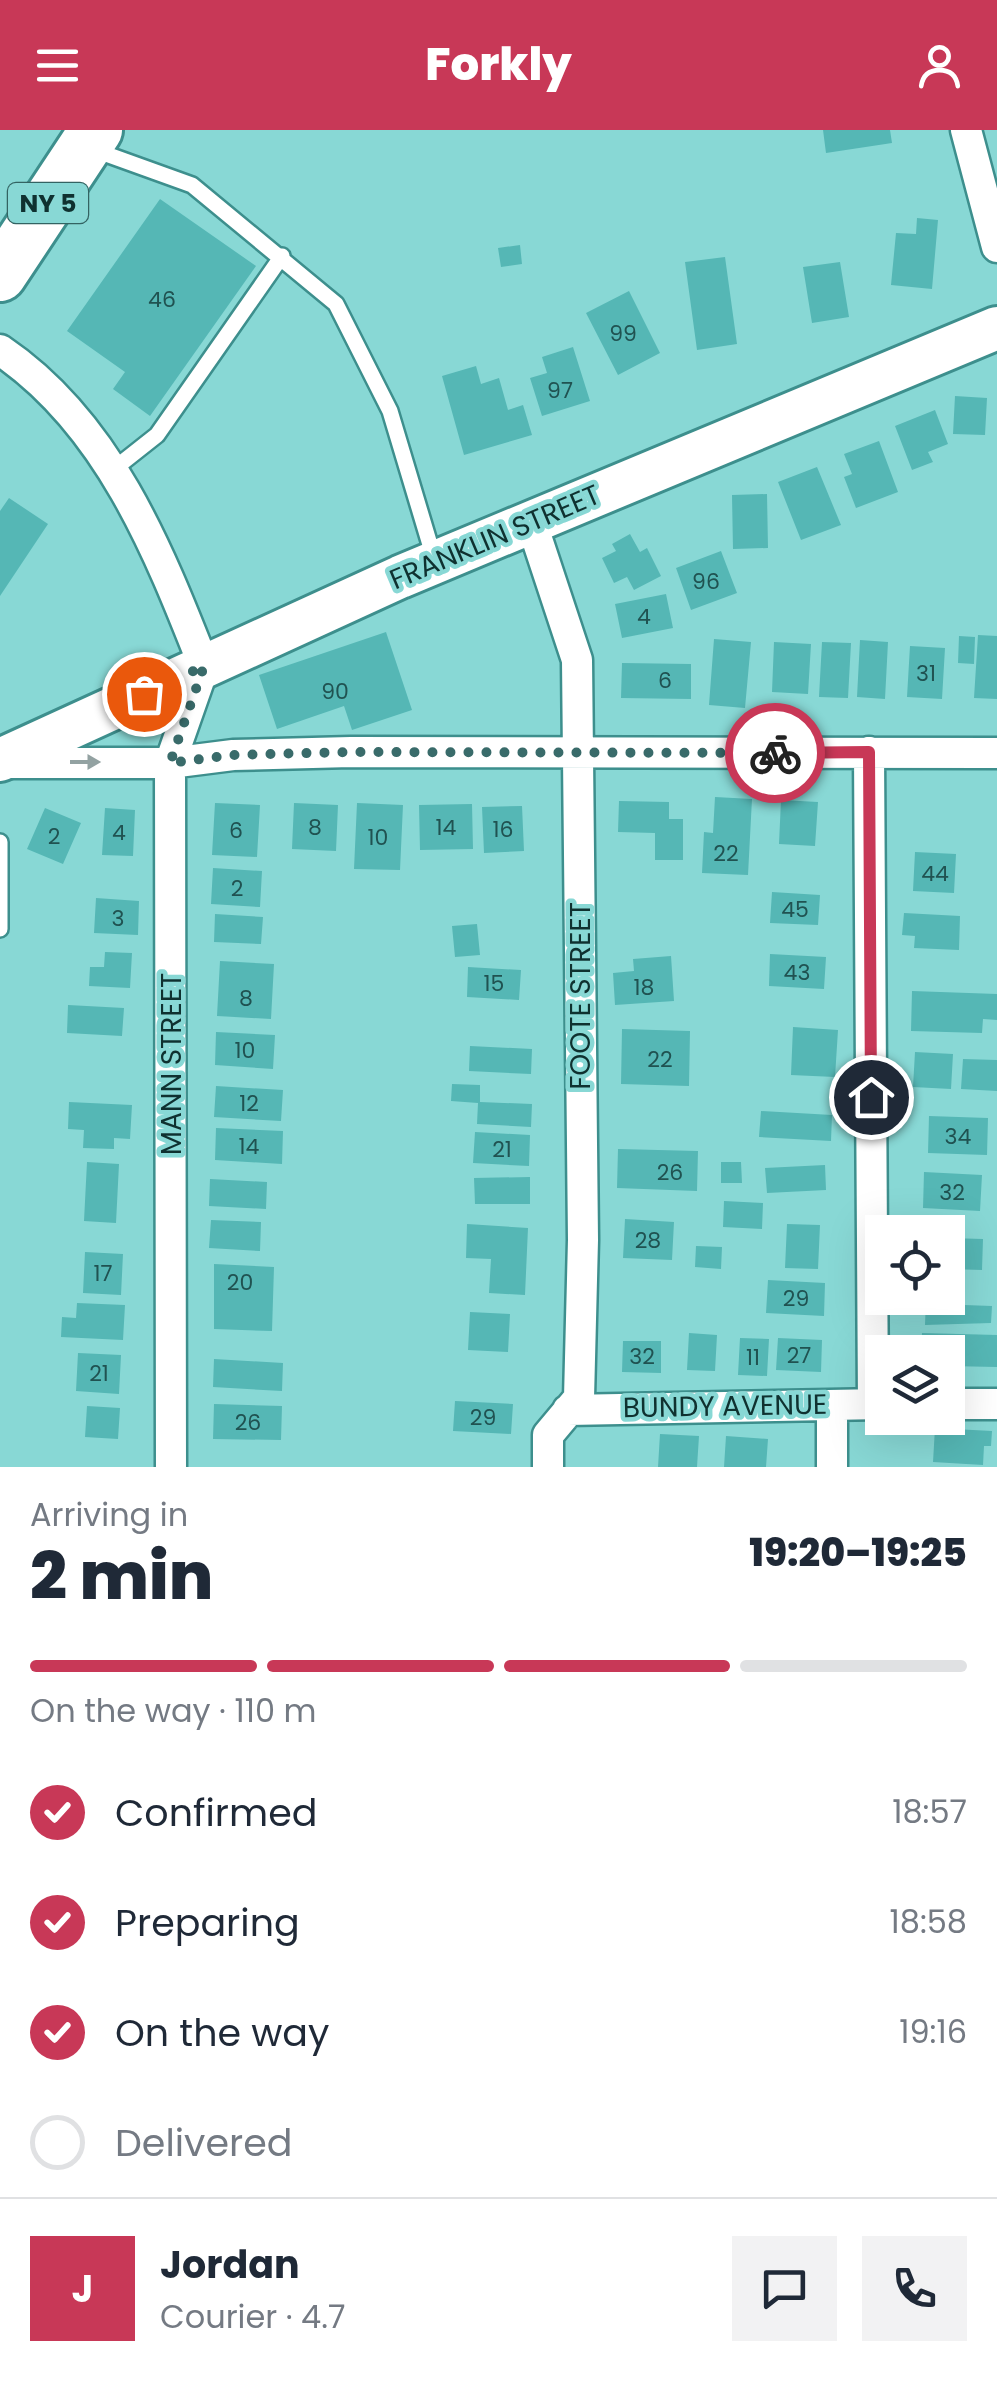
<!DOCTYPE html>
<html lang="en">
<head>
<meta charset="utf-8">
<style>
  :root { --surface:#fff; --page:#f2f2f3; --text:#1f2937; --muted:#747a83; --line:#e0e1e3; --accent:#c83857 }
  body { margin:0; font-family:Poppins,sans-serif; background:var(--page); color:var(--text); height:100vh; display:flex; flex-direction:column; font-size:38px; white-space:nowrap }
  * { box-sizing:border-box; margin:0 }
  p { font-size:32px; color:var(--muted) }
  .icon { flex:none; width:55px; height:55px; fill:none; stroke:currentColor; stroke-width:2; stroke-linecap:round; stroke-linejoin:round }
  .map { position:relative; height:1337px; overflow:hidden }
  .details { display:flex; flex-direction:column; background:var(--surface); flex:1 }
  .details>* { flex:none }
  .tools { position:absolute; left:865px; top:1085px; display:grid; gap:20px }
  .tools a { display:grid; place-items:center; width:100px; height:100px; border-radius:0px; background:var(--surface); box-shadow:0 10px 40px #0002; font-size:50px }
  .pin { position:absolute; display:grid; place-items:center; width:85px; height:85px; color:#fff; margin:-42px; border:5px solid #fff; border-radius:50%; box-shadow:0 2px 10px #0007 }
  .courier { position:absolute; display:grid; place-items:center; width:100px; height:100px; margin:-50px; border:8px solid #c83857; border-radius:50%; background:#fff; color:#222; box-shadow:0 2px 12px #0007 }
  .summary em { font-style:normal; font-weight:800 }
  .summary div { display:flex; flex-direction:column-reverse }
  .summary { display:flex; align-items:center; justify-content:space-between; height:170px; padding:0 30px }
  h1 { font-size:65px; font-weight:800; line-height:75px }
  .bar { display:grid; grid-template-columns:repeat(4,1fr); gap:15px 10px; align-content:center; height:120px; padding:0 30px }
  .bar i { height:12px; border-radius:8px; background:var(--line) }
  .bar .on { background:var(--accent) }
  .bar p { grid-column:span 4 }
  .line { display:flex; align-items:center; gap:25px; padding:0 30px; border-top:2px solid var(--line) }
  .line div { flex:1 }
  .round { display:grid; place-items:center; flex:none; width:105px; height:105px; border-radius:0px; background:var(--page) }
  ol { padding:0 30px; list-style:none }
  li { display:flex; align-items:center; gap:30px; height:110px }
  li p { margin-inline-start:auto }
  li .icon { padding:10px; border-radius:50%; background:var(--accent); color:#fff; stroke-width:4 }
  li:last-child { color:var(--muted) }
  li i { width:55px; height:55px; border:5px solid var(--line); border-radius:50% }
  header { display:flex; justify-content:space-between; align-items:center; height:130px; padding:0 30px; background:var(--accent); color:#fff; font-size:45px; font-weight:800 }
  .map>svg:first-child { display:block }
  .building { fill:#55b7b5 }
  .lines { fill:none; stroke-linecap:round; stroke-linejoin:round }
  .lane-casing { stroke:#3d8f8d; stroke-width:20 }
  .street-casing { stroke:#3d8f8d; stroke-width:35 }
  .secondary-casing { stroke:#3d8f8d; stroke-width:48 }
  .highway-casing { stroke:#3d8f8d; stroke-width:58 }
  .lane { stroke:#fff; stroke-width:15 }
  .street { stroke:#fff; stroke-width:30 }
  .secondary { stroke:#fff; stroke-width:42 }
  .highway { stroke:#fff; stroke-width:52 }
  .oneway { fill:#93a2a2 }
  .done { stroke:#396b6a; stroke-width:10; stroke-dasharray:0 18 }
  .route { stroke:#c83857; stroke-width:12 }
  .labels { text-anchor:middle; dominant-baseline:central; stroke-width:9; stroke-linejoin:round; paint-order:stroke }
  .number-label { font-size:22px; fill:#205251 }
  .shield { fill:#88d8d5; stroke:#336362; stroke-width:2.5 }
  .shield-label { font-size:25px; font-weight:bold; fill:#0f3130 }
  .street-label { font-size:28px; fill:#0f3130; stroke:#88d8d5 }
</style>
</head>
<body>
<header><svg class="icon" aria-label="menu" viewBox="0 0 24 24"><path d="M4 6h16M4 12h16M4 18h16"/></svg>Forkly<svg class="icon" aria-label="person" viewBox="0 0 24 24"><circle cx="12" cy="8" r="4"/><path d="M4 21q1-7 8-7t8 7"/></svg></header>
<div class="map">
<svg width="997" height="1337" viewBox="0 0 997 1337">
  <rect width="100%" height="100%" fill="#88d8d5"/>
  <path class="building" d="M823 0H890L892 13 826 23Z
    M160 69 256 136 150 286 113 259 125 242 67 201Z
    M917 88 938 90 932 159 891 155 896 103 916 104Z
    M520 115 522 134 501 137 498 118Z
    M725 127 737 214 697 220 685 132Z
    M840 132 849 187 812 193 803 137Z
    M629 161 660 223 618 245 586 183Z
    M573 217 590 271 542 286 530 248 547 243 542 227Z
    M476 236 481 254 499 248 508 280 523 275 532 305 464 325 442 246Z
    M955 266 987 268 985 305 953 304Z
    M935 280 948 314 928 322 933 332 912 340 895 296Z
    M879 311 898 362 856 378 844 347 852 344 844 324Z
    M817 337 841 395 801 410 778 352Z
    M767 364 768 418 733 419 732 365Z
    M9 368 48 394 0 466V381Z
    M630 404 640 422 647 418 661 446 634 460 627 447 614 453 602 428 616 421 612 414Z
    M721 421 737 463 691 480 676 438Z
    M666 464 673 498 622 508 615 474Z
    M386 502 412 580 352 600 344 576 277 599 259 545Z
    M978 505 997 506V569L974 568Z
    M959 506 975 507 974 534 958 533Z
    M714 509 751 512 745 578 709 575Z
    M860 510 888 512 885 569 857 567Z
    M774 512 811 514 808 564 772 562Z
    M822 512 851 513 848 568 819 567Z
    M910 516 945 518 942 569 907 567Z
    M622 533 691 534V569L621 568Z
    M715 667 752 669 748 745 702 743 704 702 713 703Z
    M781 670 818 672 815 716 779 714Z
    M619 671 669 672V689H683V730H655V703L618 702Z
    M215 673 260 675 257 727 212 725Z
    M294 673 338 675 336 721 292 719Z
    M357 673 403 675 400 740 354 739Z
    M472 674 473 719 420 720 419 675Z
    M522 676 524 721 484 723 482 677Z
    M45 678 81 693 63 734 27 719Z
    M105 678 135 680 133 726 102 725Z
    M915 722 956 724 954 763 913 761Z
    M213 738 262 741 260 777 211 774Z
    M772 762 820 765 818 795 770 793Z
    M96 768 139 771 138 805 94 803Z
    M904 783 960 786 959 820 914 818 915 806 902 805Z
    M215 784 263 787 261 814 214 812Z
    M477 794 480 825 455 827 452 796Z
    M105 822 132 823 130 858 89 856 90 837H104Z
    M770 824 826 827 824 859 769 856Z
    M671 826 674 871 615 875 613 843 634 841 633 829Z
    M220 831 274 834 271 889 217 886Z
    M468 837 521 840 519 870 467 867Z
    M912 861 997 864V890L983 889 982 903 911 901Z
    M68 875 124 878 122 906 67 903Z
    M793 897 838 900 835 947 791 945Z
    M622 899 690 901 689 956 621 954Z
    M216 902 275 905 273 939 215 935Z
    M470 916 532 919 531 944 469 941Z
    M915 922 953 924 951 959 913 957Z
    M963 929 997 930V961L961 959Z
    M452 954 480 955V972L532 974 531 997 477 994 478 973 451 971Z
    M216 956 283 960 281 991 214 987Z
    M69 972 132 975 130 1009 114 1008V1019L83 1018 84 1000 68 999Z
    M761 981 832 985 831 1011 759 1007Z
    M929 986 988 988 987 1025 928 1023Z
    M216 998 283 1001 282 1034 215 1030Z
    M475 1002 530 1005 529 1036 473 1033Z
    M618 1019 698 1021 697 1061 617 1058Z
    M87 1032 119 1034 116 1093 84 1091Z
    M721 1032H741L742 1053H721Z
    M825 1035 826 1060 767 1063 765 1038Z
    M924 1042 982 1045 980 1081 923 1078Z
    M530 1047V1074H475L474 1048Z
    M210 1049 267 1052 266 1079 209 1076Z
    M724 1071 763 1073 762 1099 723 1097Z
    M625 1089 674 1092 672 1130 623 1128Z
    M211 1090 261 1092 260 1121 209 1118Z
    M467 1094 528 1098 525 1165 489 1163 491 1129 466 1128Z
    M787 1094 820 1095 818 1139 785 1138Z
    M948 1108 983 1109 982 1140 948 1139Z
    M696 1116 722 1117 721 1139 695 1137Z
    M85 1122 123 1124 121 1165 83 1163Z
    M214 1134 274 1137 272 1201 214 1199Z
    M768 1150 825 1153 824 1186 766 1183Z
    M948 1160 965 1161 964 1175 992 1176 991 1193 925 1195 926 1168H948Z
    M77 1173 125 1175 123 1210 61 1207 62 1187 76 1188Z
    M470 1182 510 1184 508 1222 468 1220Z
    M689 1203 717 1205 715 1241 687 1240Z
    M922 1203 997 1205V1237L948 1236V1222H921Z
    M740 1208 769 1209 767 1246 738 1245Z
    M778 1208 822 1210 821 1242 776 1240Z
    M623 1211H661V1243L622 1242Z
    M78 1223 121 1225 119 1264 76 1261Z
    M214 1229 283 1233 282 1261 213 1257Z
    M455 1271 513 1274 511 1304 453 1301Z
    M214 1274 282 1276 281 1310 213 1309Z
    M87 1276 120 1278 118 1309 85 1307Z
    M935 1298 992 1301 991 1316H984L983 1335 933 1332Z
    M660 1304 699 1306 697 1337H658Z
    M726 1306 768 1309 766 1337H724Z"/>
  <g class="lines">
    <defs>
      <path id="lane" d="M92 19 192 55 336 174 390 281 434 428
        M114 339 157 305 282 126
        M0 712V799"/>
      <path id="street" d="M966 0 997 117
        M0 220C108 293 158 419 204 536L170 633 171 1337
        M531 391 577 530 583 1110 579 1268 548 1305V1337
        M869 622 873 1274
        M6 633H170L233 625 351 622 997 623
        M948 1274H997
        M832 1275V1337
        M568 1280 882 1274"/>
      <path id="secondary" d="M0 630 400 447 997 198"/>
      <path id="highway" d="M0 145 96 0"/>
    </defs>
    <use href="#lane" class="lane-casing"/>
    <use href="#street" class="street-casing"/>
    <use href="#secondary" class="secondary-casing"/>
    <use href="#highway" class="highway-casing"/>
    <use href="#lane" class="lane"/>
    <use href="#street" class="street"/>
    <use href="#secondary" class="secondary"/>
    <use href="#highway" class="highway"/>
  </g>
  <defs><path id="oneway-solid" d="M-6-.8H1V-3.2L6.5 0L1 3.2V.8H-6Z" transform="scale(2.5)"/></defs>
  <use class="oneway" href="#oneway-solid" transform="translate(85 632)"/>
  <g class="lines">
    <path class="done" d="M144 564 204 536 170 633 233 625 350 622 775 623"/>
    <path class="route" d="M775 623 869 622 871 967"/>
  </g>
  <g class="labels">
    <g class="number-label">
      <text x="162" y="169">46</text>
      <text x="623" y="203">99</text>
      <text x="560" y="260">97</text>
      <text x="706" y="451">96</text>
      <text x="644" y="486">4</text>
      <text x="926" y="543">31</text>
      <text x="665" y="550">6</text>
      <text x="335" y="561">90</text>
      <text x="315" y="697">8</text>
      <text x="446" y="697">14</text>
      <text x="503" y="699">16</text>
      <text x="236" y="700">6</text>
      <text x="119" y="702">4</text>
      <text x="54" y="706">2</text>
      <text x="378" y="707">10</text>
      <text x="726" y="723">22</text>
      <text x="935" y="743">44</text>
      <text x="237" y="758">2</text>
      <text x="795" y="779">45</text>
      <text x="118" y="788">3</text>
      <text x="797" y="842">43</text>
      <text x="494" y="853">15</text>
      <text x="644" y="857">18</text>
      <text x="246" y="868">8</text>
      <text x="245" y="920">10</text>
      <text x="660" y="929">22</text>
      <text x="249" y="973">12</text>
      <text x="958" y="1006">34</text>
      <text x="249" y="1016">14</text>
      <text x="502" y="1019">21</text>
      <text x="670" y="1042">26</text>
      <text x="952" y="1062">32</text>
      <text x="648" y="1110">28</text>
      <text x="103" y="1143">17</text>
      <text x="240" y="1152">20</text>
      <text x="796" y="1168">29</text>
      <text x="799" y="1225">27</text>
      <text x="642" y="1226">32</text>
      <text x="753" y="1227">11</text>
      <text x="99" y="1243">21</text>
      <text x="483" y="1287">29</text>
      <text x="248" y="1292">26</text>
    </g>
    <rect class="shield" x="8" y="53" width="80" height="40" rx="8"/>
    <g class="shield-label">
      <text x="48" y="73">NY 5</text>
    </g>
    <g class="street-label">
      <text transform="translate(495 407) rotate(-23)">FRANKLIN STREET</text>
      <text transform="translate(580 866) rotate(-90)">FOOTE STREET</text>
      <text transform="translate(171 934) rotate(-90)">MANN STREET</text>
      <text transform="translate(725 1276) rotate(-1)">BUNDY AVENUE</text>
    </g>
  </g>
</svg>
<div class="tools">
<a><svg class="icon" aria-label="locate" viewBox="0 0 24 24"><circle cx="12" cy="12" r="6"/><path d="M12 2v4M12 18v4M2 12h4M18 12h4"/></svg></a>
<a><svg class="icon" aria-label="layers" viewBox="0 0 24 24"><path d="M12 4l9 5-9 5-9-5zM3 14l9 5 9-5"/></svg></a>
</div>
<div class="pin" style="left:144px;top:564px;background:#ea580c"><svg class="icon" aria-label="bag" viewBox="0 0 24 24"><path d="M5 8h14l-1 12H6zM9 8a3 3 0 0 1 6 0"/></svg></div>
<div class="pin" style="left:871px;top:967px;background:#1f2937"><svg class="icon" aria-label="home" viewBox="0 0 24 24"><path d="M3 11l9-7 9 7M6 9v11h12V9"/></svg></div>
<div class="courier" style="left:775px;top:623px"><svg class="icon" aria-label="bike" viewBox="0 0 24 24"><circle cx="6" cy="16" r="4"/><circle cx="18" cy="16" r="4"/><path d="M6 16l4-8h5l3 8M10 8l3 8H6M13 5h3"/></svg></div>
</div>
<section class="details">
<div class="summary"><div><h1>2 min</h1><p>Arriving in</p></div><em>19:20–19:25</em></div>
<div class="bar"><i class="on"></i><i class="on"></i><i class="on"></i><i></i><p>On the way · 110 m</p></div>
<ol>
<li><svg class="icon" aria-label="check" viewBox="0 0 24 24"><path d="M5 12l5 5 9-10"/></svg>Confirmed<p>18:57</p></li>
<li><svg class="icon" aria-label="check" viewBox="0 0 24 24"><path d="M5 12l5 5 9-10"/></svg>Preparing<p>18:58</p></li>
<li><svg class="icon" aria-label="check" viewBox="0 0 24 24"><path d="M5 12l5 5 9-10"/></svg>On the way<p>19:16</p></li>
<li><i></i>Delivered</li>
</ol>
<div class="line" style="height:180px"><b class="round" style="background:var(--accent);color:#fff">J</b><div><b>Jordan</b><p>Courier · 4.7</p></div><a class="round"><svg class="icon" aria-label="chat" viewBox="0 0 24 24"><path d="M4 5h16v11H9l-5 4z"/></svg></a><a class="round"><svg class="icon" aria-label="phone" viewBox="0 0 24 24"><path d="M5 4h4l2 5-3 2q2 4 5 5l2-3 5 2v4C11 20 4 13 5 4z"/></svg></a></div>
</section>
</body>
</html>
